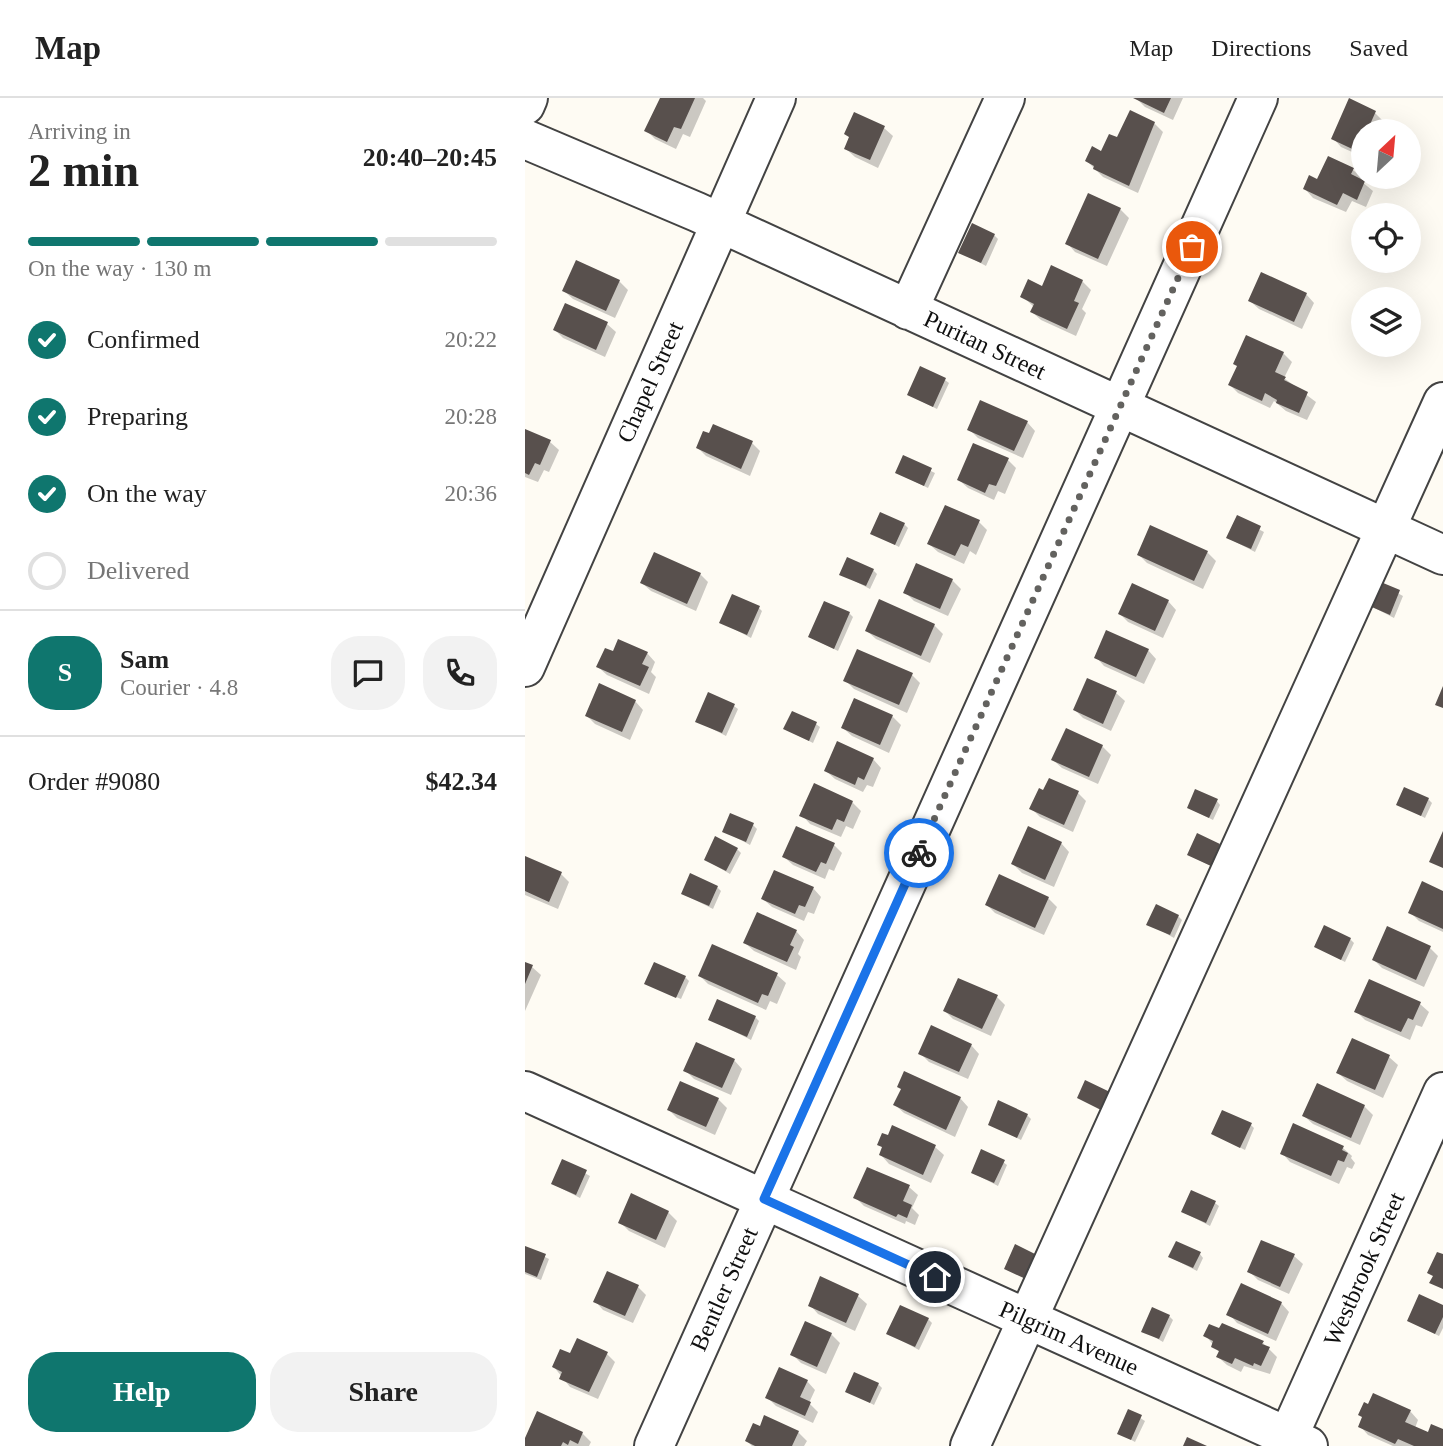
<!DOCTYPE html>
<html lang="en">
<head>
<meta charset="utf-8">
<style>
  :root { --surface:#fff; --page:#f2f2f2; --text:#222; --muted:#767676; --line:#e0e0e0; --accent:#0f766e }
  body { margin:0; font-family:Georgia,serif; background:var(--page); color:var(--text); height:100vh; display:flex; flex-direction:column; font-size:26px; white-space:nowrap }
  * { box-sizing:border-box; margin:0 }
  p { font-size:23px; color:var(--muted) }
  .icon { flex:none; width:38px; height:38px; fill:none; stroke:currentColor; stroke-width:2; stroke-linecap:round; stroke-linejoin:round }
  .map { position:relative; flex:1; overflow:hidden }
  .details { display:flex; flex-direction:column; background:var(--surface); width:525px }
  .details>* { flex:none }
  .needle { width:46px; rotate:26deg }
  .buttons { position:absolute; left:826px; top:21px; display:grid; gap:14px }
  .buttons a { display:grid; place-items:center; width:70px; height:70px; border-radius:50%; background:var(--surface); box-shadow:0 7px 28px #0002; font-size:35px }
  .pin { position:absolute; display:grid; place-items:center; width:60px; height:60px; color:#fff; margin:-30px; border:4px solid #fff; border-radius:50%; box-shadow:0 2px 7px #0007 }
  .courier { position:absolute; display:grid; place-items:center; width:70px; height:70px; margin:-35px; border:5px solid #1a73e8; border-radius:50%; background:#fff; color:#222; box-shadow:0 2px 9px #0007 }
  .headline em { font-style:normal; font-weight:700 }
  .headline div { display:flex; flex-direction:column-reverse }
  .headline { display:flex; align-items:center; justify-content:space-between; height:119px; padding:0 28px }
  h1 { font-size:46px; font-weight:700; line-height:52px }
  .bar { display:grid; grid-template-columns:repeat(4,1fr); gap:10px 7px; align-content:center; height:84px; padding:0 28px }
  .bar i { height:9px; border-radius:5px; background:var(--line) }
  .bar .current { background:var(--accent) }
  .bar p { grid-column:span 4 }
  .line { display:flex; align-items:center; gap:18px; padding:0 28px; border-top:2px solid var(--line) }
  .line div { flex:1 }
  .round { display:grid; place-items:center; flex:none; width:74px; height:74px; border-radius:28px; background:var(--page) }
  ol { padding:0 28px; list-style:none }
  li { display:flex; align-items:center; gap:21px; height:77px }
  li p { margin-inline-start:auto }
  li .icon { padding:7px; border-radius:50%; background:var(--accent); color:#fff; stroke-width:4 }
  li:last-child { color:var(--muted) }
  li i { width:38px; height:38px; border:4px solid var(--line); border-radius:50% }
  .button { display:flex; gap:14px; margin-top:auto; padding:14px 28px }
  .button a { flex:1; height:80px; border-radius:28px; background:var(--accent); color:#fff; font-size:28px; font-weight:700; line-height:80px; text-align:center }
  .button a+a { background:var(--page); color:var(--text) }
  header { display:flex; align-items:center; gap:42px; box-sizing:border-box; height:98px; padding:0 35px; background:var(--surface); border-bottom:2px solid var(--line) }
  header strong { font-size:33px }
  nav { display:flex; gap:38px; margin-inline-start:auto; font-size:24px }
  main { display:flex; flex:1; min-height:0 }
  .map>svg:first-child { display:block }
  .shadow { fill:#0003 }
  .building { fill:#58504d }
  .lines { fill:none; stroke-linecap:round; stroke-linejoin:round }
  .minor-casing { stroke:#434343; stroke-width:42 }
  .minor { stroke:#fff; stroke-width:38 }
  .done { stroke:#63625f; stroke-width:7; stroke-dasharray:0 12.6 }
  .route { stroke:#1a73e8; stroke-width:9 }
  .labels { text-anchor:middle; dominant-baseline:central; stroke-width:7; stroke-linejoin:round; paint-order:stroke }
  .street-label { font-size:24px; fill:#101010; stroke:#fff }
</style>
</head>
<body>
<header>
<strong>Map</strong>
<nav><a>Map</a><a>Directions</a><a>Saved</a></nav>
</header>
<main>
<section class="details">
<div class="headline"><div><h1>2 min</h1><p>Arriving in</p></div><em>20:40–20:45</em></div>
<div class="bar"><i class="current"></i><i class="current"></i><i class="current"></i><i></i><p>On the way · 130 m</p></div>
<ol>
<li><svg class="icon" aria-label="check" viewBox="0 0 24 24"><path d="M5 12l5 5 9-10"/></svg>Confirmed<p>20:22</p></li>
<li><svg class="icon" aria-label="check" viewBox="0 0 24 24"><path d="M5 12l5 5 9-10"/></svg>Preparing<p>20:28</p></li>
<li><svg class="icon" aria-label="check" viewBox="0 0 24 24"><path d="M5 12l5 5 9-10"/></svg>On the way<p>20:36</p></li>
<li><i></i>Delivered</li>
</ol>
<div class="line" style="height:126px"><b class="round" style="background:var(--accent);color:#fff">S</b><div><b>Sam</b><p>Courier · 4.8</p></div><a class="round"><svg class="icon" aria-label="chat" viewBox="0 0 24 24"><path d="M4 5h16v11H9l-5 4z"/></svg></a><a class="round"><svg class="icon" aria-label="phone" viewBox="0 0 24 24"><path d="M5 4h4l2 5-3 2q2 4 5 5l2-3 5 2v4C11 20 4 13 5 4z"/></svg></a></div>
<div class="line" style="height:91px"><div>Order #9080</div><b>$42.34</b></div>
<div class="button"><a>Help</a><a>Share</a></div>
</section>
<div class="map">
<svg width="918" height="1348" viewBox="0 0 918 1348">
  <rect width="100%" height="100%" fill="#fefbf3"/>
  <path class="shadow" d="M137 0H178L181 3 165 39 158 36 151 51 130 41 122 33Z
    M611 0H658L648 22 620 9Z
    M850 15 858 23 854 33H838V59L816 49 808 40Z
    M330 16 359 30 368 38 353 70 330 59 321 51Z
    M629 25 638 34 613 95 578 79 562 63 577 55 593 42Z
    M828 72 837 80 836 83 848 93 841 109 827 103 821 114 788 100 780 91 793 83Z
    M564 97 595 111 604 120 582 168 550 154 542 145Z
    M469 137 473 141 461 168 435 154Z
    M527 170 557 183 566 192 557 211 561 215 551 238 516 222 507 214 509 209 497 198 518 190Z
    M94 183 103 192 90 220 48 201 39 193Z
    M781 196 789 205 777 231 734 211 725 203Z
    M40 208 82 226 91 234 80 259 38 240 30 232Z
    M758 255 767 264 759 280 791 304 782 322 761 313 749 303 745 310 713 295 705 287Z
    M420 282 424 285 412 311 384 297Z
    M502 324 510 333 498 360 453 340 444 331Z
    M0 333 25 344 34 352 24 374 19 372 13 384 0 379Z
    M227 345 235 353 225 378 181 358 173 350Z
    M379 360 410 375 403 390 372 375Z
    M483 362 491 370 480 396 473 393 469 402 443 390 434 382Z
    M712 420 739 434 730 454 703 440Z
    M454 424 462 432 451 457 445 453 439 466 413 454 404 446Z
    M379 426 383 430 374 449 347 435Z
    M682 454 691 463 678 491 622 465 614 457Z
    M348 472 352 476 345 491 316 476Z
    M175 476 183 484 171 513 126 493 117 485Z
    M427 482 436 491 423 518 389 503 380 494Z
    M852 484 878 498 869 520 842 506Z
    M643 503 651 512 638 540 603 524 595 516Z
    M234 510 237 513 226 540 196 524Z
    M324 515 328 519 313 553 285 539Z
    M409 527 418 536 405 565 351 541 342 533Z
    M623 552 631 561 619 586 579 568 571 559Z
    M122 555 130 564 126 574 131 579 124 596 82 577 73 569 89 556Z
    M387 577 395 585 382 615 329 591 320 582Z
    M591 595 600 603 586 633 558 620 550 612Z
    M110 603 118 612 105 642 70 626 62 618Z
    M209 608 213 611 201 638 172 623Z
    M367 618 376 627 364 655 327 638 318 630Z
    M291 626 295 629 288 645 260 631Z
    M577 648 586 657 573 686 537 670 528 662Z
    M348 661 356 670 348 689 342 687 338 694 310 681 301 673Z
    M553 695 561 703 548 734 515 719 507 711Z
    M903 701 907 705 900 720 873 706Z
    M692 703 695 707 688 722 664 710Z
    M327 704 336 713 328 731 321 728 316 739 285 726 277 717Z
    M228 727 232 731 225 747 199 733Z
    M672 738 698 751 690 770 664 757Z
    M536 745 544 754 529 789 497 775 488 766Z
    M309 747 317 755 309 773 304 771 300 781 268 767 259 759Z
    M212 751 216 755 205 776 181 762Z
    M0 760 36 776 44 784 33 811 0 797Z
    M192 789 196 793 188 811 158 796Z
    M288 790 296 799 289 816 283 814 279 823 247 809 238 801Z
    M918 794V834L894 823 885 814Z
    M523 800 532 809 519 837 470 815 462 807Z
    M653 818 657 822 649 840 624 826Z
    M271 833 279 842 273 856 276 859 271 872 229 853 220 845Z
    M825 841 829 845 820 864 791 849Z
    M905 850 913 858 899 889 857 870 849 862Z
    M0 865 7 869 16 877 0 913Z
    M252 877 261 885 252 906 245 903 241 912 183 886 175 878Z
    M160 879 164 883 156 901 121 886Z
    M845 883 895 906 904 914 897 929 891 927 885 942 840 922 831 913Z
    M472 899 480 907 466 938 428 921 420 913Z
    M230 919 234 923 226 942 185 921Z
    M446 947 454 956 443 981 404 964 395 955Z
    M864 959 873 967 858 1000 822 983 813 975Z
    M209 962 217 971 206 997 169 981 161 973Z
    M377 992 435 1000 443 1009 430 1039 379 1015 370 1007Z
    M193 1001 202 1010 190 1037 152 1020 144 1012Z
    M839 1008 848 1017 835 1047 788 1026 779 1018Z
    M502 1017 506 1021 496 1042 465 1026Z
    M726 1027 729 1030 720 1052 688 1036Z
    M769 1027 818 1050 827 1058 826 1060 830 1065 827 1071 822 1069 814 1086 765 1064 757 1055Z
    M368 1030 410 1049 419 1057 406 1085 364 1066 356 1057 359 1051 354 1046 364 1039Z
    M38 1063 65 1078 55 1100 28 1086Z
    M478 1064 482 1067 473 1088 448 1075Z
    M384 1089 393 1097 387 1110 394 1117 390 1127 381 1123 380 1126 339 1108 330 1099Z
    M107 1098 143 1114 152 1123 140 1150 104 1133 95 1124Z
    M690 1105 694 1108 685 1128 658 1114Z
    M0 1149 24 1161 16 1182 0 1176Z
    M675 1156 678 1160 672 1173 645 1159Z
    M769 1158 778 1166 764 1196 733 1182 724 1173Z
    M113 1189 121 1197 108 1225 78 1212 70 1203Z
    M333 1198 342 1206 330 1233 293 1216 285 1207Z
    M756 1205 764 1214 751 1243 712 1225 704 1216Z
    M918 1209V1230L914 1238 884 1223Z
    M644 1218 648 1222 638 1244 619 1233Z
    M403 1221 407 1225 394 1252 364 1236Z
    M306 1236 315 1245 301 1276 276 1265 267 1256Z
    M681 1238 738 1245 752 1259 745 1276 719 1268 716 1274 702 1267 693 1259 695 1255Z
    M81 1255 90 1264 73 1301 45 1289 29 1269 46 1258Z
    M282 1283 290 1292 284 1305 293 1314 288 1325 251 1308 242 1299Z
    M353 1286 357 1290 349 1307 322 1293Z
    M604 1313 620 1323 610 1344 594 1335Z
    M885 1313 893 1322 890 1330 904 1336 918 1333V1348H868L843 1337 835 1328 838 1320Z
    M13 1315 57 1335 66 1344 64 1348H0Z
    M273 1334 282 1343 279 1348H227L222 1343Z"/>
  <path class="building" d="M135 0H170L156 31 149 29 142 44 119 33Z
    M608 0H646L639 15Z
    M824 0 851 13 843 31 847 33H838V56L806 41Z
    M605 12 630 24 604 88 568 71 569 68 560 63 567 48 576 53 584 36 592 39Z
    M329 14 360 28 345 62 319 51 324 39 319 36Z
    M803 58 829 70 826 76 840 83 832 102 818 95 812 107 778 91 784 77 792 81Z
    M563 95 596 110 573 161 540 146Z
    M447 125 470 136 456 165 433 155Z
    M51 162 95 182 81 213 37 193Z
    M526 167 558 182 549 203 554 205 542 231 505 214 509 206 495 199 503 181 517 188Z
    M736 174 782 195 769 224 723 203Z
    M40 205 83 224 71 252 28 232Z
    M721 237 759 254 750 274 761 279 759 282 783 294 774 315 751 305 752 302 740 295 737 303 703 287 712 268 708 266Z
    M395 268 421 280 408 309 382 297Z
    M455 302 503 323 489 353 442 332Z
    M188 326 228 343 216 371 171 350 178 333 184 335Z
    M0 331 26 342 15 367 10 365 4 377 0 375Z
    M448 345 484 360 471 388 464 386 460 395 432 382Z
    M378 357 407 370 399 388 370 375Z
    M420 407 455 422 443 449 436 446 430 458 402 446Z
    M355 414 380 425 370 447 345 436Z
    M712 417 736 428 726 451 701 440Z
    M625 427 683 453 669 483 612 457Z
    M129 454 176 475 162 506 115 485Z
    M322 459 349 471 341 488 314 477Z
    M391 465 428 481 415 511 378 495Z
    M851 482 875 492 865 517 840 506Z
    M607 485 644 502 630 533 593 516Z
    M207 496 235 508 222 537 194 525Z
    M354 501 410 526 396 558 340 533Z
    M299 503 325 514 309 551 283 539Z
    M581 532 624 551 611 579 569 560Z
    M93 541 123 554 117 566 124 569 115 588 71 569 80 550 88 553Z
    M332 551 388 575 374 607 318 583Z
    M562 580 592 593 578 626 548 612Z
    M74 585 111 602 97 634 60 618Z
    M918 588V610L910 607Z
    M183 594 210 606 197 635 170 624Z
    M329 600 368 617 355 647 316 630Z
    M267 613 292 624 284 643 258 631Z
    M541 630 578 647 564 679 526 662Z
    M312 643 349 660 339 682 333 679 330 687 299 673Z
    M524 680 554 693 539 727 504 711 514 690 518 692Z
    M289 685 328 703 319 724 312 721 307 732 274 718Z
    M879 689 904 700 896 718 871 707Z
    M670 691 693 701 684 720 662 710Z
    M205 715 229 725 221 744 197 734Z
    M271 728 310 745 301 766 296 764 291 774 257 759Z
    M503 728 537 744 520 782 486 766Z
    M918 733V770L904 764Z
    M672 735 695 746 686 768 662 757Z
    M190 738 213 750 201 773 179 762Z
    M0 758 37 774 24 804 0 793Z
    M249 772 289 789 280 809 274 807 270 816 236 801Z
    M165 775 193 788 184 808 156 796Z
    M474 776 524 799 510 830 460 807Z
    M897 783 918 793V831L883 815Z
    M631 806 654 817 645 837 621 827Z
    M232 814 272 832 265 847 269 849 262 864 218 845Z
    M799 827 826 840 816 862 789 849Z
    M862 828 906 848 891 882 847 862Z
    M187 846 253 875 243 898 237 896 233 905 173 878Z
    M0 864 8 867 0 886Z
    M129 864 161 878 151 900 119 886Z
    M433 880 473 897 457 931 418 913Z
    M844 881 896 904 888 922 883 920 876 934 829 914Z
    M192 901 231 918 222 939 183 922Z
    M406 927 447 946 434 974 393 956Z
    M827 940 865 957 850 992 811 975Z
    M171 944 210 961 197 990 158 973Z
    M379 973 436 999 421 1032 368 1007 376 991 372 989Z
    M560 982 585 994 576 1012 552 1000Z
    M155 983 194 1000 181 1029 142 1012Z
    M792 985 840 1007 826 1040 777 1018Z
    M473 1002 503 1016 492 1040 463 1027Z
    M697 1012 727 1025 715 1050 686 1036Z
    M768 1025 819 1048 817 1052 823 1055 819 1064 813 1062 806 1078 755 1056Z
    M367 1027 411 1047 398 1077 354 1057 357 1049 352 1047 357 1035 363 1037Z
    M456 1051 480 1062 469 1085 446 1075Z
    M37 1061 62 1072 51 1097 26 1086Z
    M342 1069 385 1087 378 1103 387 1107 382 1120 373 1116 371 1119 328 1100Z
    M666 1092 691 1103 681 1125 656 1114Z
    M106 1095 144 1113 131 1142 93 1125Z
    M736 1142 770 1156 755 1189 722 1174Z
    M651 1143 676 1154 668 1170 643 1159Z
    M490 1146 514 1158 503 1182 479 1171Z
    M0 1148 21 1156 12 1179 0 1174Z
    M912 1154 918 1156V1191L904 1185 908 1178 902 1175Z
    M82 1173 114 1187 100 1218 68 1204Z
    M295 1178 334 1196 321 1225 283 1208Z
    M716 1185 757 1204 743 1236 701 1217Z
    M894 1196 918 1207V1219L910 1236 882 1223Z
    M375 1207 404 1220 390 1249 361 1236Z
    M627 1209 645 1217 634 1241 616 1234Z
    M280 1223 307 1235 292 1269 265 1257Z
    M697 1225 739 1243 737 1246 745 1249 736 1268 729 1265 728 1268 710 1260 707 1266 691 1259 694 1253 686 1249 688 1243 678 1238 684 1226 694 1230Z
    M52 1240 83 1254 64 1294 34 1281 37 1274 27 1269 35 1251 45 1255Z
    M254 1269 283 1282 275 1299 286 1304 280 1318 240 1300Z
    M329 1274 354 1285 345 1305 320 1294Z
    M848 1295 886 1312 880 1324 903 1334 906 1326 918 1331V1348H889L873 1341 870 1346 833 1329 837 1319 833 1317 839 1304 843 1306Z
    M603 1311 617 1317 606 1342 592 1336Z
    M12 1313 58 1334 53 1346 45 1342 43 1347 38 1344 36 1348H0V1340Z
    M239 1317 274 1333 267 1348H230L220 1343 228 1325 235 1328Z
    M662 1339 682 1348H658Z"/>
  <g class="lines">
    <defs>
      <path id="minor" d="M0 7 3 0
        M0 41 172 114 918 457
        M383 212 480 0
        M0 569 251 0
        M0 993 783 1348
        M129 1348 733 0
        M445 1348 918 304
        M759 1348 918 994"/>
    </defs>
    <use href="#minor" class="minor-casing"/>
    <use href="#minor" class="minor"/>
  </g>
  <g class="lines">
    <path class="done" d="M394 755 667 149"/>
    <path class="route" d="M394 755 239 1101 410 1179"/>
  </g>
  <g class="labels">
    <g class="street-label">
      <text transform="translate(460 247) rotate(25)">Puritan Street</text>
      <text transform="translate(125 284) rotate(-66)">Chapel Street</text>
      <text transform="translate(839 1171) rotate(-66)">Westbrook Street</text>
      <text transform="translate(199 1191) rotate(-66)">Bentler Street</text>
      <text transform="translate(544 1240) rotate(24)">Pilgrim Avenue</text>
    </g>
  </g>
</svg>
<div class="buttons">
<a><svg class="needle" viewBox="-14 -14 28 28"><path d="M0-13l5 13h-10z" fill="#e53935"/><path d="M0 13l5-13h-10z" fill="#767676"/></svg></a>
<a><svg class="icon" aria-label="locate" viewBox="0 0 24 24"><circle cx="12" cy="12" r="6"/><path d="M12 2v4M12 18v4M2 12h4M18 12h4"/></svg></a>
<a><svg class="icon" aria-label="layers" viewBox="0 0 24 24"><path d="M12 4l9 5-9 5-9-5zM3 14l9 5 9-5"/></svg></a>
</div>
<div class="pin" style="left:667px;top:149px;background:#ea580c"><svg class="icon" aria-label="bag" viewBox="0 0 24 24"><path d="M5 8h14l-1 12H6zM9 8a3 3 0 0 1 6 0"/></svg></div>
<div class="pin" style="left:410px;top:1179px;background:#1f2937"><svg class="icon" aria-label="home" viewBox="0 0 24 24"><path d="M3 11l9-7 9 7M6 9v11h12V9"/></svg></div>
<div class="courier" style="left:394px;top:755px"><svg class="icon" aria-label="bike" viewBox="0 0 24 24"><circle cx="6" cy="16" r="4"/><circle cx="18" cy="16" r="4"/><path d="M6 16l4-8h5l3 8M10 8l3 8H6M13 5h3"/></svg></div>
</div>
</main>
</body>
</html>
